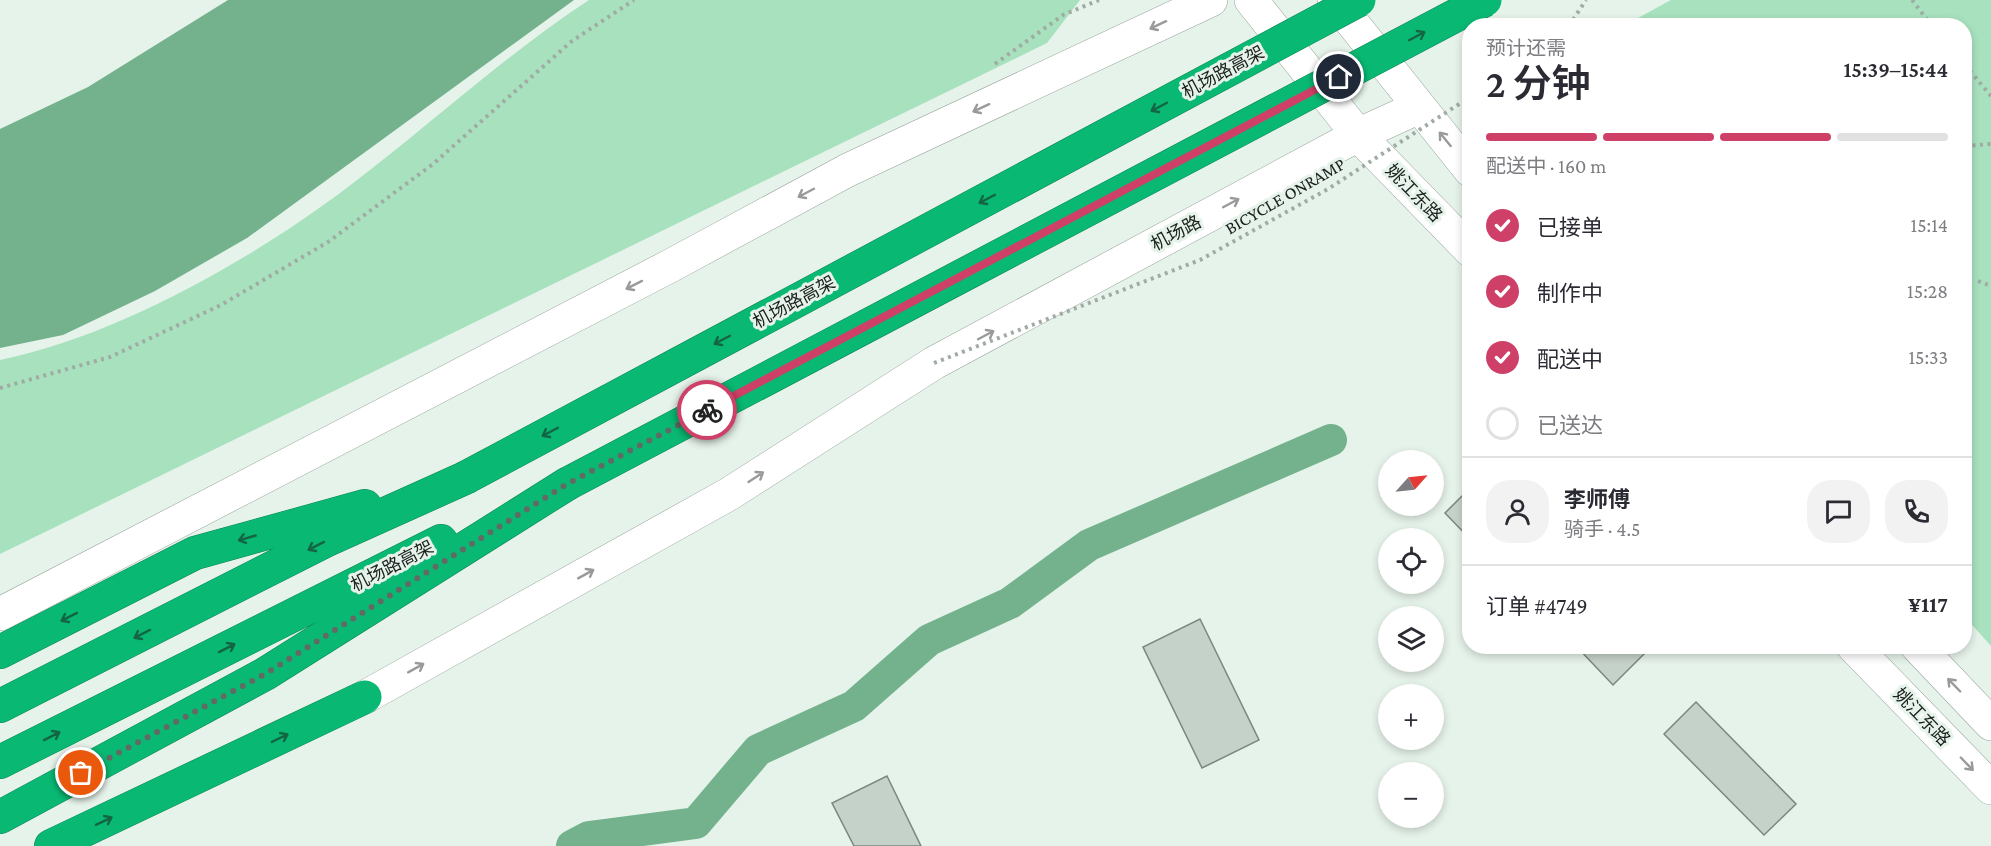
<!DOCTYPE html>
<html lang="zh">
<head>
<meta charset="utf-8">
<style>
  :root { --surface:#fff; --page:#f2f2f3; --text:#2b2b33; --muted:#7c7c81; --line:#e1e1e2; --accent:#ce4068 }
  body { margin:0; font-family:"Crimson Pro","Noto Sans SC",serif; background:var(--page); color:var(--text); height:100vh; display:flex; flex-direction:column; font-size:22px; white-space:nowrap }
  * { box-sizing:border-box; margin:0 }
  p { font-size:20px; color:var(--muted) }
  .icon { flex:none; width:33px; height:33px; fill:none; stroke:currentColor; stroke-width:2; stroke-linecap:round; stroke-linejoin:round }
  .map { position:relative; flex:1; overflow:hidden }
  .drawer { position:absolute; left:1462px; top:18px; width:510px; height:636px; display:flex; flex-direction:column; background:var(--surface); border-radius:24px; box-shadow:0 3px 9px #0003 }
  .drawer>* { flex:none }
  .needle { width:39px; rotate:63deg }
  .tools { position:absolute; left:1378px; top:450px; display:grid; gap:12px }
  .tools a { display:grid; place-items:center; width:66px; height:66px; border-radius:50%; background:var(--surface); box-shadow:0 3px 9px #0003; font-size:30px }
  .pin { position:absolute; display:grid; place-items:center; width:51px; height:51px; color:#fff; margin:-26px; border:3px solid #fff; border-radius:50%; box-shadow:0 2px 6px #0007 }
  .courier { position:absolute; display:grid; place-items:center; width:60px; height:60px; margin:-30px; border:4px solid #ce4068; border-radius:50%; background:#fff; color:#222; box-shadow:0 2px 8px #0007 }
  .overview em { font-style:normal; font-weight:600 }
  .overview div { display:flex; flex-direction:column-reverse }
  .overview { display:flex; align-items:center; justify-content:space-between; height:102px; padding:0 24px }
  h1 { font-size:39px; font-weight:600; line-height:45px }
  .bar { display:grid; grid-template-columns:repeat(4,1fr); gap:9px 6px; align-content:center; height:72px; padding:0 24px }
  .bar i { height:8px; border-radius:4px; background:var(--line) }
  .bar .on { background:var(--accent) }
  .bar p { grid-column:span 4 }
  .line { display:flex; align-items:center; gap:15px; padding:0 24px; border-top:2px solid var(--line) }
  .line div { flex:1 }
  .round { display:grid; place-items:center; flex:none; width:63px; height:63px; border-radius:24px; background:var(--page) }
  ol { padding:0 24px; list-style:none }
  li { display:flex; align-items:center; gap:18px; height:66px }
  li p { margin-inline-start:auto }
  li .icon { padding:6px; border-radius:50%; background:var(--accent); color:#fff; stroke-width:4 }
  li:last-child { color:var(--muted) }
  li i { width:33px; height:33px; border:3px solid var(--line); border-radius:50% }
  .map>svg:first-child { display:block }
  .green { fill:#a8e1be }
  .water { fill:#73b28d }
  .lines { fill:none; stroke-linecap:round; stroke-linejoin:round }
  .canal { stroke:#73b28d; stroke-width:32 }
  .building { fill:#c5d2ca; stroke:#7a867e; stroke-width:1.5 }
  .secondary-casing { stroke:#97a49c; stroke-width:34 }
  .highway-casing { stroke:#0f8355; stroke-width:34 }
  .path { stroke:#a0aba4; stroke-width:4; stroke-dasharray:3 4.5; stroke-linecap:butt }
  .secondary { stroke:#fff; stroke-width:33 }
  .highway { stroke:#09b973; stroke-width:33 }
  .highway-bridge-casing { stroke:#0f8355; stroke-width:34; stroke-linecap:butt }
  .path-bridge { stroke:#a0aba4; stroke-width:4; stroke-dasharray:3 4.5; stroke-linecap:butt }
  .highway-bridge { stroke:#09b973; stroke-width:33 }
  .oneway { stroke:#989b99 }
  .oneway2 { stroke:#136544 }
  .done { stroke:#626a65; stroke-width:6; stroke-dasharray:0 10.8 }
  .route { stroke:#ce4068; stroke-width:8 }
  .labels { text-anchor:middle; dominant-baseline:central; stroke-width:6; stroke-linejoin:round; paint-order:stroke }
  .street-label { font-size:18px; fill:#1b201d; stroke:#e6f3ea }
</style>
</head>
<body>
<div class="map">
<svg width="1991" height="846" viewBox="0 0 1991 846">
  <rect width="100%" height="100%" fill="#e6f3ea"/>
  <path class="green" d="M589 0H1080L1047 43 0 554V360C117 336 249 261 344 190 427 128 502 57 589 0Z
    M1671 0H1991V646L1965 617V26L1625 25Z"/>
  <path class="water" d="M228 0H574L247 238 155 291 63 335 0 348V129L88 87Z"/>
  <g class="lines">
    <path class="canal" d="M572 846 589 837 696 823 758 750 854 706 929 640 1010 603 1089 545 1331 440"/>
  </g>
  <path class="building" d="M1470 488V539L1445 513Z
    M1200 619 1259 740 1202 768 1143 647Z
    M1576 646H1639L1645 653 1613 685Z
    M1696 702 1796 804 1764 835 1664 734Z
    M887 776 921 846H854L832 803Z"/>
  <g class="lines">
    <defs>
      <path id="secondary" d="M1251 0 1358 135 1470 250
        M1334 0 1470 170
        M0 614 670 266 848 170 1211 0
        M1853 646 1991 788
        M1917 646 1991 724
        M365 697 729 494 934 363 1358 135 1419 107"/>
      <path id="highway" d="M0 652 195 553 365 506
        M0 706 325 541 465 478
        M0 762 441 541
        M0 817 265 674 567 484
        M51 846 365 697"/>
    </defs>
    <use href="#secondary" class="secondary-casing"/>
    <use href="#highway" class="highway-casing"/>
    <path class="path" d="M1912 0 1932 26
      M1569 26 1586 0
      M995 64 1063 15 1099 0
      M1965 65 1991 96
      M1965 146 1991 144
      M1978 281 1991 286
      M0 388 110 357 221 305 328 242 433 164 572 41 634 0"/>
    <use href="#secondary" class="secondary"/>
    <use href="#highway" class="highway"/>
    <defs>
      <path id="highway-bridge" d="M465 478 1359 0
        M567 484 1485 0"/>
    </defs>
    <use href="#highway-bridge" class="highway-bridge-casing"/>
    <path class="path-bridge" d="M934 363 1200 260 1328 189 1470 97"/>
    <use href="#highway-bridge" class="highway-bridge"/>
  </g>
  <defs><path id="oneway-shaft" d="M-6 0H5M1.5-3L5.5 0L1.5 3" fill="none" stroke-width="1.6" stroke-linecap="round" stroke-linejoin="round" transform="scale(1.5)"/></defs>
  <g class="oneway">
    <use href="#oneway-shaft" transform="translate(1158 25) rotate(155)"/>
    <use href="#oneway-shaft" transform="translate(981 108) rotate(155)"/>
    <use href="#oneway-shaft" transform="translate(1445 139) rotate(-129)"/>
    <use href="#oneway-shaft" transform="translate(806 193) rotate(152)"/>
    <use href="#oneway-shaft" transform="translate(1231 203) rotate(-28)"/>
    <use href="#oneway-shaft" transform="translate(634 285) rotate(153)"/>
    <use href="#oneway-shaft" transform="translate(986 335) rotate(-28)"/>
    <use href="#oneway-shaft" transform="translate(756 477) rotate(-33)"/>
    <use href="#oneway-shaft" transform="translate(586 574) rotate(-29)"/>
    <use href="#oneway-shaft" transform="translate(416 668) rotate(-29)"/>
    <use href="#oneway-shaft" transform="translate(1954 685) rotate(-134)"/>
    <use href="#oneway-shaft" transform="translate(1967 764) rotate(46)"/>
  </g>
  <g class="oneway2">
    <use href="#oneway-shaft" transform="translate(1417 36) rotate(-28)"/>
    <use href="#oneway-shaft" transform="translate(1159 107) rotate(152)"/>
    <use href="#oneway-shaft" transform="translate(987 199) rotate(152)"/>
    <use href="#oneway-shaft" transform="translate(722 340) rotate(152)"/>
    <use href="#oneway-shaft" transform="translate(550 432) rotate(152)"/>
    <use href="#oneway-shaft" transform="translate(247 538) rotate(164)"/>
    <use href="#oneway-shaft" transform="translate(316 546) rotate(153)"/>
    <use href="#oneway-shaft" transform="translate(69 617) rotate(153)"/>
    <use href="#oneway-shaft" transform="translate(142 634) rotate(153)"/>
    <use href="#oneway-shaft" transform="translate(227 648) rotate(-27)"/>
    <use href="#oneway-shaft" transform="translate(52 736) rotate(-27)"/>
    <use href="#oneway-shaft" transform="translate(280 738) rotate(-26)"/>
    <use href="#oneway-shaft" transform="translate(104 821) rotate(-25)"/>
  </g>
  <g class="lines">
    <path class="done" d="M81 773 265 674 567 484 707 410"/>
    <path class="route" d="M707 410 1339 77"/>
  </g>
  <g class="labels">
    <g class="street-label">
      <text transform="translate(1223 72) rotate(-28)">机场路高架</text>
      <text transform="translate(1414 193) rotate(46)">姚江东路</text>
      <text transform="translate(1285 196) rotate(-30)">BICYCLE ONRAMP</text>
      <text transform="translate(1176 233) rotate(-28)">机场路</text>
      <text transform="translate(794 302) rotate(-28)">机场路高架</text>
      <text transform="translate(392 566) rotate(-27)">机场路高架</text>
      <text transform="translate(1922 717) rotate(46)">姚江东路</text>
    </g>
  </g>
</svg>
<div class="tools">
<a><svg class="needle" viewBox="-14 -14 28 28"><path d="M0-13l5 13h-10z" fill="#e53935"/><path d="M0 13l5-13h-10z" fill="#7c7c81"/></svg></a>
<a><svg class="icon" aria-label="locate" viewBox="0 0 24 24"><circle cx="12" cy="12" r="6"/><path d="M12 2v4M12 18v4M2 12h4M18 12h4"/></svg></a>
<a><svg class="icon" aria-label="layers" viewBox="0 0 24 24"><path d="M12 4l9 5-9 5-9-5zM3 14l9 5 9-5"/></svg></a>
<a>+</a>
<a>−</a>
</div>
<div class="pin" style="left:81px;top:773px;background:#ea580c"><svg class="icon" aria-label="bag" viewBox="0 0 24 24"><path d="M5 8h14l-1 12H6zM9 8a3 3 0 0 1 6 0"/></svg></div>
<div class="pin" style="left:1339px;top:77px;background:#1f2937"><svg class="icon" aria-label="home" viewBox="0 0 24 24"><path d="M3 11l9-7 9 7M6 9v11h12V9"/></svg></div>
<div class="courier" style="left:707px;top:410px"><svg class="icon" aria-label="bike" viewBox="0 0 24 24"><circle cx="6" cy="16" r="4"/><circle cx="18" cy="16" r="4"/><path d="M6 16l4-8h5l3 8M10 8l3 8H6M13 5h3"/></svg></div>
<section class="drawer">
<div class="overview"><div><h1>2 分钟</h1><p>预计还需</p></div><em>15:39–15:44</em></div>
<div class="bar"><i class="on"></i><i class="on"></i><i class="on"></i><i></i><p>配送中 · 160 m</p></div>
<ol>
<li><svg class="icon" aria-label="check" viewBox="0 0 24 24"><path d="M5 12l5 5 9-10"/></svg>已接单<p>15:14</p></li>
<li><svg class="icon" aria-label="check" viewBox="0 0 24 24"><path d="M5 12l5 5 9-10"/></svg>制作中<p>15:28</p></li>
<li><svg class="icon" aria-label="check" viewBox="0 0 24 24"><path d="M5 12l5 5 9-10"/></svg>配送中<p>15:33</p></li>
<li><i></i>已送达</li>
</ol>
<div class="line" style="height:108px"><a class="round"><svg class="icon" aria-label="person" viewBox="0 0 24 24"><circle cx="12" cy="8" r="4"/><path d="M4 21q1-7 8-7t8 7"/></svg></a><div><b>李师傅</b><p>骑手 · 4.5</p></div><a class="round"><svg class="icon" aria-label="chat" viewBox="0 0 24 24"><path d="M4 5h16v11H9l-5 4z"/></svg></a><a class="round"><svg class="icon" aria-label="phone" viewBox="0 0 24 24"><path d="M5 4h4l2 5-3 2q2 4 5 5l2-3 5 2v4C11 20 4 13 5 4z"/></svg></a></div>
<div class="line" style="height:78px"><div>订单 #4749</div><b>¥117</b></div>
</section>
</div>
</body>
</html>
